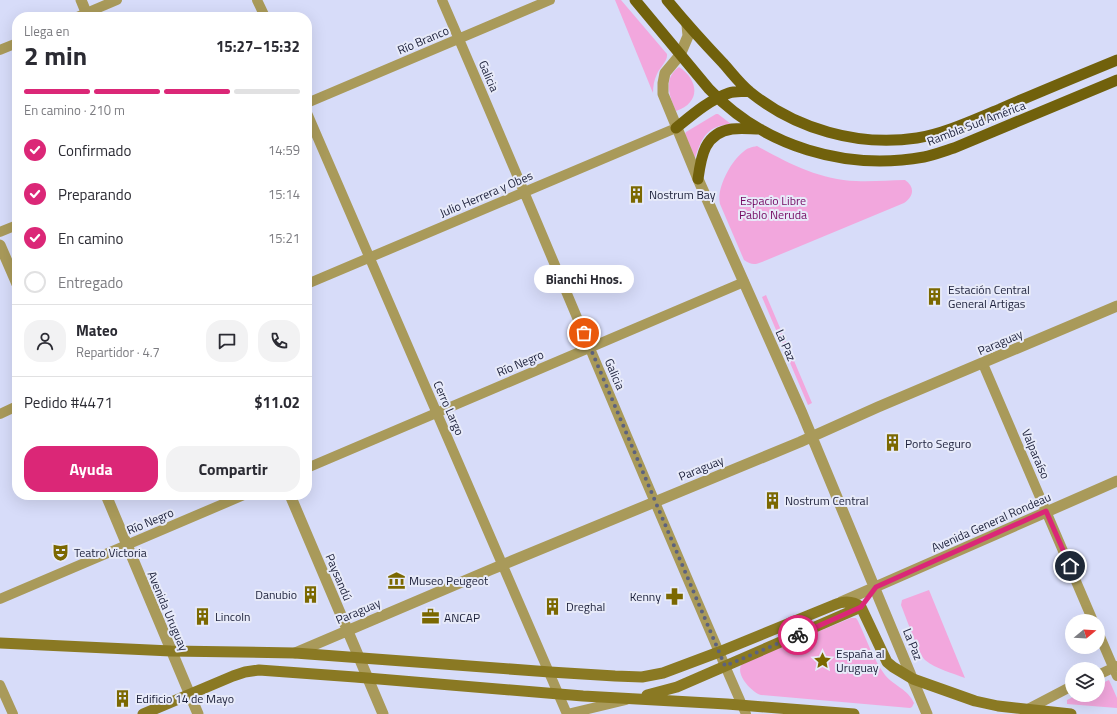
<!DOCTYPE html>
<html lang="es">
<head>
<meta charset="utf-8">
<style>
  :root { --surface:#fff; --page:#f2f2f3; --text:#2b2b33; --muted:#7c7c81; --line:#e1e1e2; --accent:#db2777 }
  body { margin:0; font-family:"Titillium Web",sans-serif; background:var(--page); color:var(--text); height:100vh; display:flex; flex-direction:column; font-size:15px; white-space:nowrap }
  * { box-sizing:border-box; margin:0 }
  p { font-size:13px; color:var(--muted) }
  .icon { flex:none; width:22px; height:22px; fill:none; stroke:currentColor; stroke-width:2; stroke-linecap:round; stroke-linejoin:round }
  .map { position:relative; flex:1; overflow:hidden }
  .panel { position:absolute; left:12px; top:12px; width:300px; height:488px; display:flex; flex-direction:column; background:var(--surface); border-radius:16px; box-shadow:0 4px 16px #0002 }
  .panel>* { flex:none }
  .needle { width:26px; rotate:72deg }
  .controls { position:absolute; left:1065px; top:614px; display:grid; gap:8px }
  .controls a { display:grid; place-items:center; width:40px; height:40px; border-radius:50%; background:var(--surface); box-shadow:0 4px 16px #0002; font-size:20px }
  .pin { position:absolute; display:grid; place-items:center; width:34px; height:34px; color:#fff; margin:-17px; border:2px solid #fff; border-radius:50%; box-shadow:0 1px 4px #0007 }
  .courier { position:absolute; display:grid; place-items:center; width:40px; height:40px; margin:-20px; border:3px solid #db2777; border-radius:50%; background:#fff; color:#222; box-shadow:0 1px 5px #0007 }
  .bubble { position:absolute; height:28px; border-radius:14px; background:var(--surface); box-shadow:0 4px 16px #0002; font-size:13px; font-weight:700; line-height:28px; text-align:center }
  .head em { font-style:normal; font-weight:700 }
  .head div { display:flex; flex-direction:column-reverse }
  .head { display:flex; align-items:center; justify-content:space-between; height:68px; padding:0 12px }
  h1 { font-size:26px; font-weight:700; line-height:30px }
  .bar { display:grid; grid-template-columns:repeat(4,1fr); gap:6px 4px; align-content:center; height:48px; padding:0 12px }
  .bar i { height:5px; border-radius:3px; background:var(--line) }
  .bar .selected { background:var(--accent) }
  .bar p { grid-column:span 4 }
  .line { display:flex; align-items:center; gap:10px; padding:0 12px; border-top:1px solid var(--line) }
  .line div { flex:1 }
  .round { display:grid; place-items:center; flex:none; width:42px; height:42px; border-radius:16px; background:var(--page) }
  ol { padding:0 12px; list-style:none }
  li { display:flex; align-items:center; gap:12px; height:44px }
  li p { margin-inline-start:auto }
  li .icon { padding:4px; border-radius:50%; background:var(--accent); color:#fff; stroke-width:4 }
  li:last-child { color:var(--muted) }
  li i { width:22px; height:22px; border:2px solid var(--line); border-radius:50% }
  .action { display:flex; gap:8px; margin-top:auto; padding:8px 12px }
  .action a { flex:1; height:46px; border-radius:16px; background:var(--accent); color:#fff; font-size:16px; font-weight:700; line-height:46px; text-align:center }
  .action a+a { background:var(--page); color:var(--text) }
  .map>svg:first-child { display:block }
  .green { fill:#f2a7dd }
  .lines { fill:none; stroke-linecap:round; stroke-linejoin:round }
  .minor { stroke:#a99a5a; stroke-width:10 }
  .tertiary { stroke:#a99a5a; stroke-width:11 }
  .secondary { stroke:#8a7923; stroke-width:11 }
  .primary { stroke:#71610c; stroke-width:11 }
  .done { stroke:#5d627d; stroke-width:4; stroke-dasharray:0 7.2 }
  .route { stroke:#db2777; stroke-width:5 }
  .labels { text-anchor:middle; dominant-baseline:central; stroke-width:4; stroke-linejoin:round; paint-order:stroke }
  .street-label { font-size:12px; fill:#1c203a; stroke:#e7eaf9 }
  .poi-label { font-size:12px; fill:#1c203a; stroke:#e7eaf9; text-anchor:start }
  .park-label { font-size:12px; fill:#740a62; stroke:#e7eaf9 }
</style>
</head>
<body>
<div class="map">
<svg width="1117" height="714" viewBox="0 0 1117 714">
  <rect width="100%" height="100%" fill="#d7dcf9"/>
  <path class="green" d="M615 0H621L667 54C668 61 660 67 657 74 654 80 653 86 653 93Z
    M679 67C699 80 701 103 676 111 669 96 663 78 679 67Z
    M716 114H718L731 124C707 126 702 137 695 158L685 134 686 132Z
    M757 146C788 163 820 180 856 181 872 182 889 180 905 180 915 187 914 196 904 203L762 262C755 265 751 265 744 260L720 204C716 189 731 161 743 152 747 148 752 147 757 146Z
    M766 295 812 403 808 405 762 297Z
    M929 590 965 678C952 673 936 669 925 660 920 656 905 615 901 605L902 600Z
    M851 618H856L858 621C866 638 873 659 885 675 894 686 908 689 914 703L912 707 910 708 761 695C751 692 733 672 743 663Z
    M1109 680 1117 698V708L1067 704V700L1077 695H1098V685Z"/>
  <g class="lines">
    <path class="minor" d="M257 0 265 17
      M442 0C545 237 642 477 746 714
      M77 17 117 0
      M0 50 17 43
      M307 103 550 0
      M307 113 567 714
      M0 232 17 225
      M307 284 676 128
      M983 364 1093 621
      M0 414 17 406
      M307 468 744 282
      M0 599 244 495
      M1098 632 1117 676
      M1098 675 1117 666
      M0 685 13 714
      M1028 709 1072 686
      M567 714 626 700"/>
    <path class="tertiary" d="M81 0 88 17
      M687 25 688 36 680 55 665 73 663 83V94L698 179 802 413 927 714
      M0 245 17 284
      M106 495 198 714
      M290 495 383 714
      M841 602 1117 481
      M295 653 490 570 800 442 878 407 1117 306"/>
    <path class="secondary" d="M0 643 171 651 295 653 550 672 615 676 642 677 663 673 719 652 834 605C843 601 852 600 861 607L887 662 893 667 913 679 975 701 998 706 1071 714
      M647 695 677 687 861 607
      M143 714 233 676 245 672 259 670 355 677 583 696 727 704 854 714"/>
    <path class="primary" d="M635 0 709 89C764 147 846 171 924 157 934 155 944 151 954 148L1117 80
      M667 0C685 22 704 43 723 63 732 73 740 84 750 92 796 129 858 147 917 138 946 133 973 120 1000 109 1039 92 1078 76 1117 60
      M676 128C692 115 709 100 729 93 735 91 743 92 749 91
      M698 179C701 157 704 133 732 129 741 128 751 129 760 129"/>
  </g>
  <g class="lines">
    <path class="done" d="M584 333 725 666 798 635"/>
    <path class="route" d="M798 635 861 607 876 587 1046 511 1070 566"/>
  </g>
  <defs>
    <symbol id="building-bare" viewBox="-9 -9 18 18"><path d="M-4-6H4V6H1V3H-1V6H-4ZM-2.5-4.3h1.7v1.8h-1.7ZM.8-4.3h1.7v1.8H.8ZM-2.5-1h1.7V.8h-1.7ZM.8-1h1.7V.8H.8Z" fill="#7b6800" stroke="#e7eaf9" stroke-width="2.5" paint-order="stroke"/></symbol>
    <symbol id="theatre-bare" viewBox="-9 -9 18 18"><path d="M-5-5.5Q0-4 5-5.5V0Q5 5 0 6Q-5 5-5 0ZM-3.3-2.5H-1v1.5H-3.3ZM1-2.5H3.3v1.5H1ZM-2.8 1Q0 5.5 2.8 1Z" fill="#7b6800" stroke="#e7eaf9" stroke-width="2.5" paint-order="stroke"/></symbol>
    <symbol id="museum-bare" viewBox="-9 -9 18 18"><path d="M0-6L6-3V-2H-6V-3ZM-5-1h2V3h-2ZM-1-1h2V3h-2ZM3-1h2V3H3ZM-6 4H6V6H-6Z" fill="#7b6800" stroke="#e7eaf9" stroke-width="2.5" paint-order="stroke"/></symbol>
    <symbol id="pharmacy-bare" viewBox="-9 -9 18 18"><path d="M-2-6h4v4h4v4h-4v4h-4v-4h-4v-4h4Z" fill="#7b6800" stroke="#e7eaf9" stroke-width="2.5" paint-order="stroke"/></symbol>
    <symbol id="office-bare" viewBox="-9 -9 18 18"><path d="M-6-3h4V-5.5h4V-3h4V5H-6ZM-1-4.5V-3h2v-1.5ZM-6 0V1H6V0Z" fill="#7b6800" stroke="#e7eaf9" stroke-width="2.5" paint-order="stroke"/></symbol>
    <symbol id="sight-bare" viewBox="-9 -9 18 18"><path d="M0-6L1.8-2.2L6-1.7L2.9 1.2L3.7 5.4L0 3.3L-3.7 5.4L-2.9 1.2L-6-1.7L-1.8-2.2Z" fill="#7b6800" stroke="#e7eaf9" stroke-width="2.5" paint-order="stroke"/></symbol>
  </defs>
  <g fill-rule="evenodd">
    <use href="#building-bare" x="624" y="182" width="25" height="25"/>
    <use href="#building-bare" x="922" y="284" width="25" height="25"/>
    <use href="#building-bare" x="880" y="430" width="25" height="25"/>
    <use href="#building-bare" x="760" y="488" width="25" height="25"/>
    <use href="#theatre-bare" x="48" y="540" width="25" height="25"/>
    <use href="#museum-bare" x="384" y="568" width="25" height="25"/>
    <use href="#building-bare" x="298" y="582" width="25" height="25"/>
    <use href="#pharmacy-bare" x="662" y="584" width="25" height="25"/>
    <use href="#building-bare" x="540" y="594" width="25" height="25"/>
    <use href="#building-bare" x="190" y="604" width="25" height="25"/>
    <use href="#office-bare" x="418" y="604" width="25" height="25"/>
    <use href="#sight-bare" x="810" y="648" width="25" height="25"/>
    <use href="#building-bare" x="110" y="686" width="25" height="25"/>
  </g>
  <g class="labels">
    <g class="street-label">
      <text transform="translate(423 40) rotate(-23)">Río Branco</text>
      <text transform="translate(489 76) rotate(67)">Galicia</text>
      <text transform="translate(976 123) rotate(-21)">Rambla Sud América</text>
      <text transform="translate(486 194) rotate(-23)">Julio Herrera y Obes</text>
      <text transform="translate(1000 342) rotate(-23)">Paraguay</text>
      <text transform="translate(786 345) rotate(66)">La Paz</text>
      <text transform="translate(520 363) rotate(-23)">Río Negro</text>
      <text transform="translate(615 374) rotate(67)">Galicia</text>
      <text transform="translate(449 408) rotate(66)">Cerro Largo</text>
      <text transform="translate(1036 454) rotate(67)">Valparaíso</text>
      <text transform="translate(701 468) rotate(-22)">Paraguay</text>
      <text transform="translate(150 521) rotate(-23)">Río Negro</text>
      <text transform="translate(991 522) rotate(-24)">Avenida General Rondeau</text>
      <text transform="translate(339 577) rotate(67)">Paysandú</text>
      <text transform="translate(168 611) rotate(67)">Avenida Uruguay</text>
      <text transform="translate(358 611) rotate(-23)">Paraguay</text>
      <text transform="translate(913 644) rotate(68)">La Paz</text>
    </g>
    <g class="poi-label">
      <text x="649" y="194">Nostrum Bay</text>
      <text x="948" y="289">Estación Central<tspan x="948" dy="14">General Artigas</tspan></text>
      <text x="905" y="443">Porto Seguro</text>
      <text x="785" y="500">Nostrum Central</text>
      <text x="74" y="552">Teatro Victoria</text>
      <text x="409" y="580">Museo Peugeot</text>
      <text x="297" y="594" text-anchor="end">Danubio</text>
      <text x="661" y="596" text-anchor="end">Kenny</text>
      <text x="566" y="606">Dreghal</text>
      <text x="215" y="616">Lincoln</text>
      <text x="444" y="617">ANCAP</text>
      <text x="836" y="653">España al<tspan x="836" dy="14">Uruguay</tspan></text>
      <text x="136" y="698">Edificio 14 de Mayo</text>
    </g>
    <g class="park-label">
      <text x="773" y="200">Espacio Libre<tspan x="773" dy="14">Pablo Neruda</tspan></text>
    </g>
  </g>
</svg>
<div class="controls">
<a><svg class="needle" viewBox="-14 -14 28 28"><path d="M0-13l5 13h-10z" fill="#e53935"/><path d="M0 13l5-13h-10z" fill="#7c7c81"/></svg></a>
<a><svg class="icon" aria-label="layers" viewBox="0 0 24 24"><path d="M12 4l9 5-9 5-9-5zM3 14l9 5 9-5"/></svg></a>
</div>
<div class="pin" style="left:584px;top:333px;background:#ea580c"><svg class="icon" aria-label="bag" viewBox="0 0 24 24"><path d="M5 8h14l-1 12H6zM9 8a3 3 0 0 1 6 0"/></svg></div>
<div class="pin" style="left:1070px;top:566px;background:#1f2937"><svg class="icon" aria-label="home" viewBox="0 0 24 24"><path d="M3 11l9-7 9 7M6 9v11h12V9"/></svg></div>
<div class="courier" style="left:798px;top:635px"><svg class="icon" aria-label="bike" viewBox="0 0 24 24"><circle cx="6" cy="16" r="4"/><circle cx="18" cy="16" r="4"/><path d="M6 16l4-8h5l3 8M10 8l3 8H6M13 5h3"/></svg></div>
<div class="bubble" style="left:534px;top:265px;width:100px">Bianchi Hnos.</div>
<section class="panel">
<div class="head"><div><h1>2 min</h1><p>Llega en</p></div><em>15:27–15:32</em></div>
<div class="bar"><i class="selected"></i><i class="selected"></i><i class="selected"></i><i></i><p>En camino · 210 m</p></div>
<ol>
<li><svg class="icon" aria-label="check" viewBox="0 0 24 24"><path d="M5 12l5 5 9-10"/></svg>Confirmado<p>14:59</p></li>
<li><svg class="icon" aria-label="check" viewBox="0 0 24 24"><path d="M5 12l5 5 9-10"/></svg>Preparando<p>15:14</p></li>
<li><svg class="icon" aria-label="check" viewBox="0 0 24 24"><path d="M5 12l5 5 9-10"/></svg>En camino<p>15:21</p></li>
<li><i></i>Entregado</li>
</ol>
<div class="line" style="height:72px"><a class="round"><svg class="icon" aria-label="person" viewBox="0 0 24 24"><circle cx="12" cy="8" r="4"/><path d="M4 21q1-7 8-7t8 7"/></svg></a><div><b>Mateo</b><p>Repartidor · 4.7</p></div><a class="round"><svg class="icon" aria-label="chat" viewBox="0 0 24 24"><path d="M4 5h16v11H9l-5 4z"/></svg></a><a class="round"><svg class="icon" aria-label="phone" viewBox="0 0 24 24"><path d="M5 4h4l2 5-3 2q2 4 5 5l2-3 5 2v4C11 20 4 13 5 4z"/></svg></a></div>
<div class="line" style="height:52px"><div>Pedido #4471</div><b>$11.02</b></div>
<div class="action"><a>Ayuda</a><a>Compartir</a></div>
</section>
</div>
</body>
</html>
